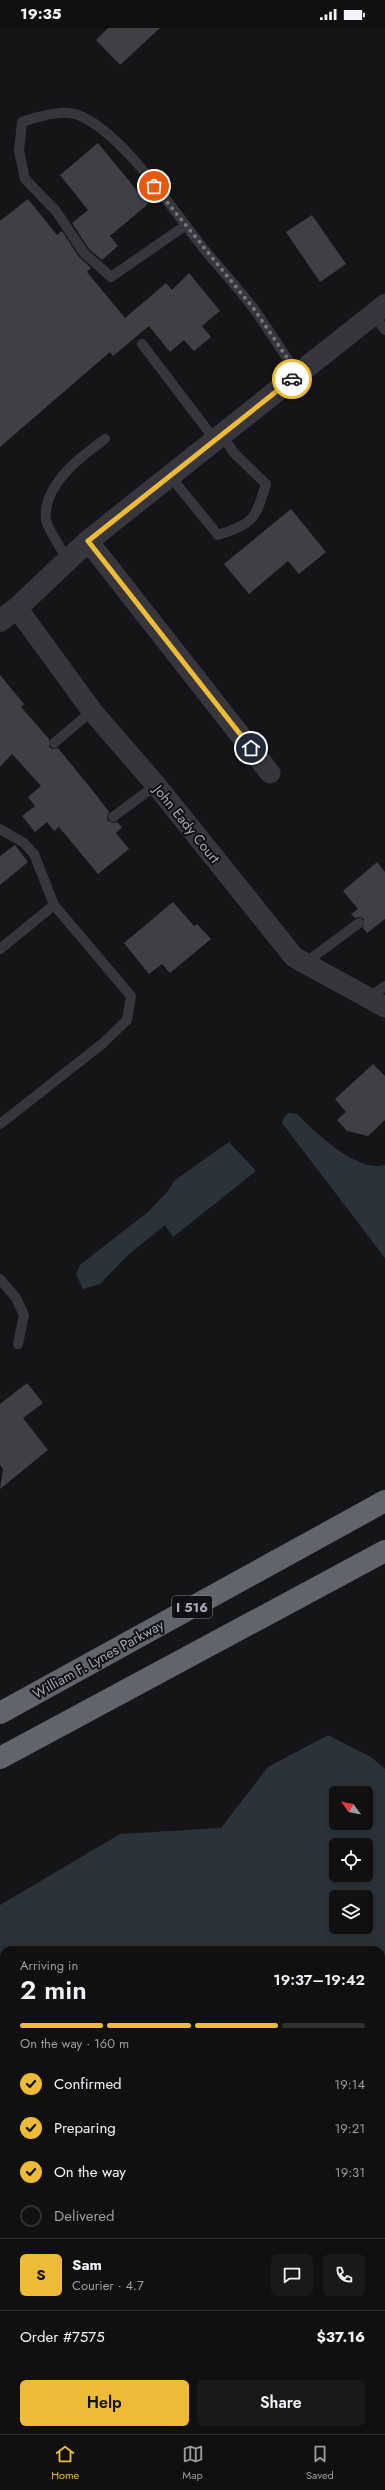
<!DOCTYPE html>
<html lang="en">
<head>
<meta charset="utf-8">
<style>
  :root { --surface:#101011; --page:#19191a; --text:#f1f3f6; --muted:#9c9d9f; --line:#303031; --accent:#eebb36 }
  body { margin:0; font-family:Jost,sans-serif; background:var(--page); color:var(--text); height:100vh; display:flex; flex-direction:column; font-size:15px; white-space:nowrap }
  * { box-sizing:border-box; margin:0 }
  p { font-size:13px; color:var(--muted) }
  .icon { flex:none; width:22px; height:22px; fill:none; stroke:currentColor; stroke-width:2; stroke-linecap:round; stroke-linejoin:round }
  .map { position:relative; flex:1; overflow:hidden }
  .drawer { position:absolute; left:0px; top:1918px; width:385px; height:488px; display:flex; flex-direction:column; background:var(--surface); border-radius:12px 12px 0 0; box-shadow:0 2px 10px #0003,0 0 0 1px var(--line) }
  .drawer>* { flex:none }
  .needle { width:26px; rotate:303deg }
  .controls { position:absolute; left:329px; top:1758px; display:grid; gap:8px }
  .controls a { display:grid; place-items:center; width:44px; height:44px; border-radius:6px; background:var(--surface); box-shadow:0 2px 10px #0003,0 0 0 1px var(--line); font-size:20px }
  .pin { position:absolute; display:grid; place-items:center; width:34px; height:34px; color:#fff; margin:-17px; border:2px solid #fff; border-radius:50%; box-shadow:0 1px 4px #0007 }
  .courier { position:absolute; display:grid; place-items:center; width:40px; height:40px; margin:-20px; border:3px solid #eebb36; border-radius:50%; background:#fff; color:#222; box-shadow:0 1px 5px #0007 }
  .summary em { font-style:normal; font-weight:600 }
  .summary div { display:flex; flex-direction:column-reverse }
  .summary { display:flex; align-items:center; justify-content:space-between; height:68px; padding:0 20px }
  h1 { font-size:26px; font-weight:600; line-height:30px }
  .bar { display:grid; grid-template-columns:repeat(4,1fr); gap:6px 4px; align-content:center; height:48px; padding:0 20px }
  .bar i { height:5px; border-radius:3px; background:var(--line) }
  .bar .active { background:var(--accent) }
  .bar p { grid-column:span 4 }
  .line { display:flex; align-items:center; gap:10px; padding:0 20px; border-top:1px solid var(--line) }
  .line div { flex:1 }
  .round { display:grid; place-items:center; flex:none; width:42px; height:42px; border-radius:6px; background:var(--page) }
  ol { padding:0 20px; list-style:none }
  li { display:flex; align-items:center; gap:12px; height:44px }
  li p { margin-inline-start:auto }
  li .icon { padding:4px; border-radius:50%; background:var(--accent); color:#111; stroke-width:4 }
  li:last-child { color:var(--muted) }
  li i { width:22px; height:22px; border:2px solid var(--line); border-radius:50% }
  .cta { display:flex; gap:8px; margin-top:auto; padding:8px 20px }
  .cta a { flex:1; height:46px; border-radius:6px; background:var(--accent); color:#111; font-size:16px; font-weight:600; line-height:46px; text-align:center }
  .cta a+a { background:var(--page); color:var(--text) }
  .status { display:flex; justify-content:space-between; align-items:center; height:28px; padding:0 20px; background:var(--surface); direction:ltr }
  .status svg { height:11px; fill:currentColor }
  .menu { display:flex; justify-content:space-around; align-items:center; height:56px; border-top:1px solid var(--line); background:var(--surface); font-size:11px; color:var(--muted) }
  .menu a { display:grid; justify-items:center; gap:2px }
  .menu .active { color:var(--accent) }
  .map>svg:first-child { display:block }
  .water { fill:#2b333a; fill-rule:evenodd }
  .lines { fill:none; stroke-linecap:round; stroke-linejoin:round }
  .canal { stroke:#2b333a; stroke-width:23 }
  .building { fill:#3f4044 }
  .service { stroke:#36363c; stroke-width:10 }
  .minor { stroke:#36363c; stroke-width:21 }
  .tertiary { stroke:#36363c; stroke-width:22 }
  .motorway { stroke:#62646c; stroke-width:22 }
  .done { stroke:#74767e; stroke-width:4; stroke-dasharray:0 7.2 }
  .route { stroke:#eebb36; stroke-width:5 }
  .labels { text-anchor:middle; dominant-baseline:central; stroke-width:4; stroke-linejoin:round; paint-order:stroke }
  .shield { fill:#101012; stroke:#7a7c85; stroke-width:1 }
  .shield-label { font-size:13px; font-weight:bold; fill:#a7abb6 }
  .street-label { font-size:14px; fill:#a7abb6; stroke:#101012 }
</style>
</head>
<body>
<div class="status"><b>19:35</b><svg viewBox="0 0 49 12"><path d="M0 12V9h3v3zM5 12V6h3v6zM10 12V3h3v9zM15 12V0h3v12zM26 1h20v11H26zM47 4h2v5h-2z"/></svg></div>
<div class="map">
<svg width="385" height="2406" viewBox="0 0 385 2406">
  <rect width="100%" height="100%" fill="#151517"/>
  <path class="water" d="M288 1085 297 1086C316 1105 357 1145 385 1137V1230L282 1095 284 1089Z
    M229 1114 256 1143 173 1209 165 1197 128 1227 100 1256 83 1261 76 1246 80 1237 149 1183 167 1164 175 1152Z
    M328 1707 371 1729 385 1741V2109L381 2112V1922H4V2092L0 2088V1877L120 1806 221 1800 268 1739ZM336 1765H366V1795H336ZM336 1817H366V1847H336ZM336 1869H366V1899H336Z"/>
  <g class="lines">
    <path class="canal" d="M306 2402 309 2406"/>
  </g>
  <path class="building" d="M108 0H160L120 37 96 12Z
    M98 115 148 176 110 208 118 218 102 232 89 221 72 195 88 182 60 147Z
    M28 171 57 207 62 203 79 229 91 240 87 244 125 290 166 255 172 262 189 245 220 283 202 298 211 309 194 323 184 312 170 324 149 298 113 328 110 324 0 419V193Z
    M312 187 346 236 320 254 286 204Z
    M291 481 326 524 299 546 288 533 249 566 224 536Z
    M0 647 24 676 21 679 49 711V719L52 721 58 720 97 768 109 784 107 789 108 793 113 795 117 794 122 799 116 805 129 821 98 846 59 799 54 803 47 794 35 804 22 788 35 778 28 769 41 758 12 726 0 739Z
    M15 817 28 834 0 857V828Z
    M377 834 385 844V891L367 905 363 900 364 891 359 889 355 890 351 886 358 881 343 863Z
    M173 874 194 898 197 896 211 911 170 945 162 936 149 946 124 915Z
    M373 1036 385 1048V1092L368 1108 347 1103 337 1092 346 1084 335 1071Z
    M27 1355 43 1375 23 1390 48 1422 0 1461 3 1441 0 1437V1376Z"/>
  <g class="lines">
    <path class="service" d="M186 197 111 249 84 225 56 183 25 151 19 123 22 94C35 89 64 81 78 87 122 104 170 178 200 216 217 238 237 258 254 281 269 302 283 325 298 346
      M373 286 385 302
      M142 316 215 412
      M170 448 218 507C254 495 255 492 266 456L234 425 222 407
      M68 533C63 523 48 502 46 492 42 458 80 429 105 411
      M54 715 92 683
      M113 789 156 757
      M0 801 24 815 34 826 54 877 131 968 127 992 102 1016 0 1096
      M0 921 54 877
      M305 935 359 895
      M369 970 385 958
      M0 1251 16 1270 24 1287 18 1316"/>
    <path class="minor" d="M88 513 270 745
      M17 580 92 683 156 757 294 929 385 979"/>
    <path class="tertiary" d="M0 593 17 580 88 513 385 277"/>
    <path class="motorway" d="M0 1685 385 1473
      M0 1730 385 1523"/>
  </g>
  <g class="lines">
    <path class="done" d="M154 158 254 281 298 346 292 351"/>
    <path class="route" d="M251 720 88 513 292 351"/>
  </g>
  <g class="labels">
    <rect class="shield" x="172" y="1568" width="40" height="22" rx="3"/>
    <g class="shield-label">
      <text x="192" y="1579">I 516</text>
    </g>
    <g class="street-label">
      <text transform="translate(187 796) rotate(51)">John Eady Court</text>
      <text transform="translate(98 1631) rotate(-29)">William F. Lynes Parkway</text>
    </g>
  </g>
</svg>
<div class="controls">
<a><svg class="needle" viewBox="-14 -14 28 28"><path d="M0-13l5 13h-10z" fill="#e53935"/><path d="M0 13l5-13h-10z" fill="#9c9d9f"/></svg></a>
<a><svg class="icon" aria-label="locate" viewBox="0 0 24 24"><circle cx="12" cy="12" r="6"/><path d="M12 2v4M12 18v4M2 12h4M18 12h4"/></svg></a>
<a><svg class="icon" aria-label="layers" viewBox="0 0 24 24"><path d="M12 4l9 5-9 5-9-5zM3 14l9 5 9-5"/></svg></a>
</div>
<div class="pin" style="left:154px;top:158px;background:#ea580c"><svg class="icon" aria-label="bag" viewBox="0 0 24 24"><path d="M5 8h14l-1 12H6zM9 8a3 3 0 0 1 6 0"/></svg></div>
<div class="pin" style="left:251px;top:720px;background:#1f2937"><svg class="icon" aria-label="home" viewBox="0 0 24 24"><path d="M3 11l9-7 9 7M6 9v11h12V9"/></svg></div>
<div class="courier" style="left:292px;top:351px"><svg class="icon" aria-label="car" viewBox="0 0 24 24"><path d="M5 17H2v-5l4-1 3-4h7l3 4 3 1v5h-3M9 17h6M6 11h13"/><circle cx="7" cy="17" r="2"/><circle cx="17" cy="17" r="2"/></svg></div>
<section class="drawer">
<div class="summary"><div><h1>2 min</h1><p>Arriving in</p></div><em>19:37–19:42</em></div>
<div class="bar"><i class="active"></i><i class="active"></i><i class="active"></i><i></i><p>On the way · 160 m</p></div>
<ol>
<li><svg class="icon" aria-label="check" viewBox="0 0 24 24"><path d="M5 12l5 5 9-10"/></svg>Confirmed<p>19:14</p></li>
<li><svg class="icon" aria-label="check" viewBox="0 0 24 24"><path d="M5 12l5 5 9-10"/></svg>Preparing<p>19:21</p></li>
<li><svg class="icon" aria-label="check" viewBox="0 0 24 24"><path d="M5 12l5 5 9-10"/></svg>On the way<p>19:31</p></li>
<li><i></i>Delivered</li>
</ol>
<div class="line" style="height:72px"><b class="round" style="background:var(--accent);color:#111">S</b><div><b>Sam</b><p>Courier · 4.7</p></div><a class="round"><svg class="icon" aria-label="chat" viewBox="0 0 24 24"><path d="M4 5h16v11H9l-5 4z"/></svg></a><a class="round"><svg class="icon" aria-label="phone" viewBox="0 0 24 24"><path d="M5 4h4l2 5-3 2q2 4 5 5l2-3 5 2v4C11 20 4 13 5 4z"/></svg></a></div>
<div class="line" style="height:52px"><div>Order #7575</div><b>$37.16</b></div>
<div class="cta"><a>Help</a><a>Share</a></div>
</section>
</div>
<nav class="menu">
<a class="active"><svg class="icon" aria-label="home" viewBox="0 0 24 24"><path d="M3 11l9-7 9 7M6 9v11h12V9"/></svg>Home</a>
<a><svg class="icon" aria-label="map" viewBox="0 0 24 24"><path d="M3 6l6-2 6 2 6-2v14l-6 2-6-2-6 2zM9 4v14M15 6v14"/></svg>Map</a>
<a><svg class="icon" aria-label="saved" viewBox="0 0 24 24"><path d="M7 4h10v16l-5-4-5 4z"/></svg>Saved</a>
</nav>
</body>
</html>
